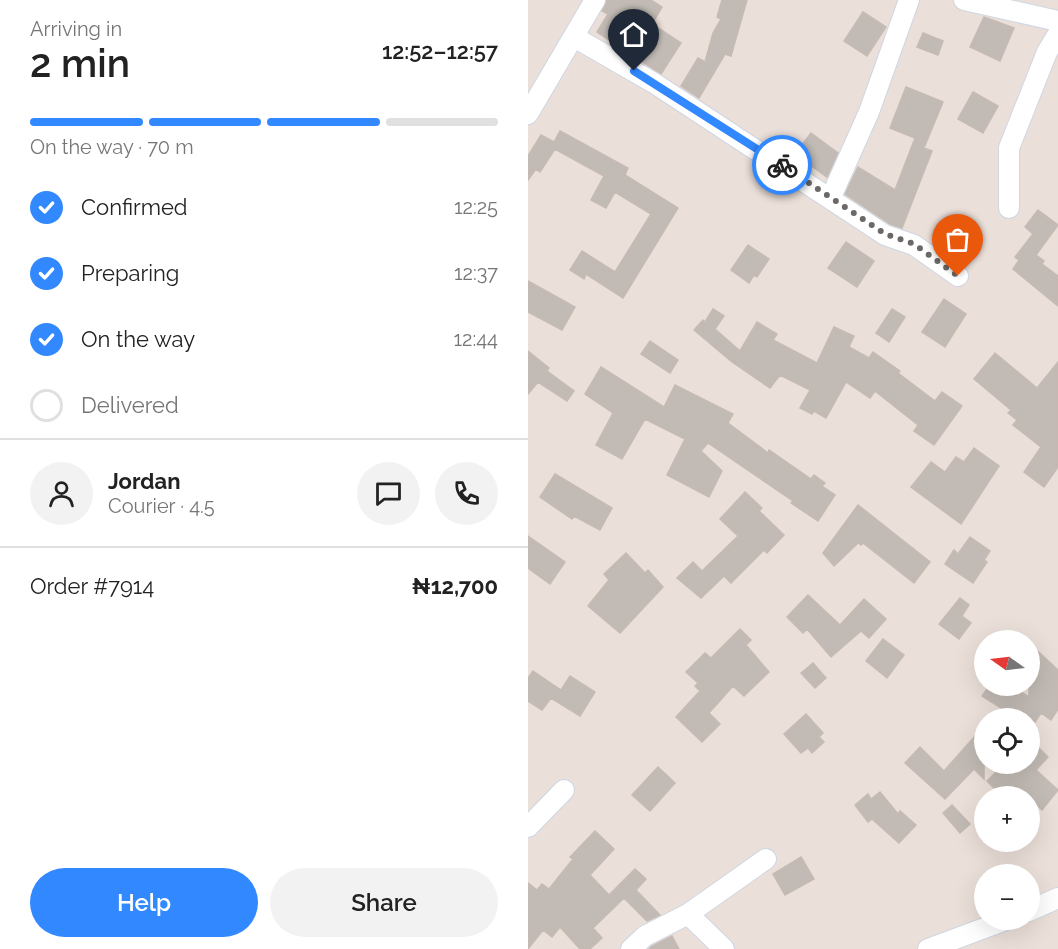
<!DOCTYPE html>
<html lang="en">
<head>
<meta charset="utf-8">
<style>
  :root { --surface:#fff; --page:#f2f2f2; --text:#222; --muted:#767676; --line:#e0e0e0; --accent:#3288ff }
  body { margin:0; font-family:Raleway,sans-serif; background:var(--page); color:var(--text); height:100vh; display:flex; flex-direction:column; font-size:22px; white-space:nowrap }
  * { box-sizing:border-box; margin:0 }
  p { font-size:20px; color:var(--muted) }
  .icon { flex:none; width:33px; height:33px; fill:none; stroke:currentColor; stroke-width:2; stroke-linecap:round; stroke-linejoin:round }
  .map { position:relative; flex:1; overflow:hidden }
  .panel { display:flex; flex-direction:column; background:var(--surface); width:528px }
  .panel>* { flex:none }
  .needle { width:39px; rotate:284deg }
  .fabs { position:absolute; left:446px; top:630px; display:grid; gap:12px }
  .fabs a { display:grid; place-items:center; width:66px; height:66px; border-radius:50%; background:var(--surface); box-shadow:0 6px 24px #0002; font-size:30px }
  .pin { position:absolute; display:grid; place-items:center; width:51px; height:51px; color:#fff; margin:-62px -26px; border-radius:50% 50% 50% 0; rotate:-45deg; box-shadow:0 0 6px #0007 }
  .pin .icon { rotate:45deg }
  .courier { position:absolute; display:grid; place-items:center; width:60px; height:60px; margin:-30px; border:4px solid #3288ff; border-radius:50%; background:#fff; color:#222; box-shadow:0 2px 8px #0007 }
  .overview em { font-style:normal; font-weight:600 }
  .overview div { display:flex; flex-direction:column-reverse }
  .overview { display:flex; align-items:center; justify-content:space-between; height:102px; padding:0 30px }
  h1 { font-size:39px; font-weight:600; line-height:45px }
  .bar { display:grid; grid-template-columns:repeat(4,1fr); gap:9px 6px; align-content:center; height:72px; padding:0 30px }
  .bar i { height:8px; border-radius:4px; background:var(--line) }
  .bar .on { background:var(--accent) }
  .bar p { grid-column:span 4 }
  .line { display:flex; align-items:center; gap:15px; padding:0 30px; border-top:2px solid var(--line) }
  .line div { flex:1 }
  .round { display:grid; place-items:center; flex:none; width:63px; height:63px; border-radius:32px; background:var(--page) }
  ol { padding:0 30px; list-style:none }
  li { display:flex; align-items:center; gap:18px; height:66px }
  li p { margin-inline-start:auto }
  li .icon { padding:6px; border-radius:50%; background:var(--accent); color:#fff; stroke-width:4 }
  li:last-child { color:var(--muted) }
  li i { width:33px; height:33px; border:3px solid var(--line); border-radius:50% }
  .button { display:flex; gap:12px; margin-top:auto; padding:12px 30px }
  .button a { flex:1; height:69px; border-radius:36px; background:var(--accent); color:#fff; font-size:24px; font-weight:600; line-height:69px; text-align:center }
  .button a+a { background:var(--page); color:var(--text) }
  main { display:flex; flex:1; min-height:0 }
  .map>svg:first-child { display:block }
  .building { fill:#c2bbb5; stroke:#c6bbb3; stroke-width:1.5 }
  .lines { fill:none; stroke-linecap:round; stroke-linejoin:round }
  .minor-casing { stroke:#ced6e2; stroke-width:22 }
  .minor { stroke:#fff; stroke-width:20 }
  .done { stroke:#6c6866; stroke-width:6; stroke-dasharray:0 10.8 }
  .route { stroke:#3288ff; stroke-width:8 }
</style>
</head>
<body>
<main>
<section class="panel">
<div class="overview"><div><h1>2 min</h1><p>Arriving in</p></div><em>12:52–12:57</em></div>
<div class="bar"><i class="on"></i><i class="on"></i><i class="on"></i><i></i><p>On the way · 70 m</p></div>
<ol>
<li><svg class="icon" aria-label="check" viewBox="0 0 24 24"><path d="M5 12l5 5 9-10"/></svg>Confirmed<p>12:25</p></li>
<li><svg class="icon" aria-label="check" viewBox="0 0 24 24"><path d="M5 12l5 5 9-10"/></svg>Preparing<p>12:37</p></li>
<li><svg class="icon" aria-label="check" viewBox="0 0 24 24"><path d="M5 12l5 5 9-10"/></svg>On the way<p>12:44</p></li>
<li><i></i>Delivered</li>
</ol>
<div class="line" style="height:108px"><a class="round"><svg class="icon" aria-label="person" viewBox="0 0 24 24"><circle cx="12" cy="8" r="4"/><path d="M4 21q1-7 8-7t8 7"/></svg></a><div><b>Jordan</b><p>Courier · 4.5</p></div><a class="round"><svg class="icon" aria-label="chat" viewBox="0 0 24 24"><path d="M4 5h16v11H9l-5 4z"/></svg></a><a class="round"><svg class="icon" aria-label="phone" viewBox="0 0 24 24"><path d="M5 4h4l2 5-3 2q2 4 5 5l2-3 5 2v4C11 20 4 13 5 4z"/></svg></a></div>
<div class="line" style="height:78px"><div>Order #7914</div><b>₦12,700</b></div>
<div class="button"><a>Help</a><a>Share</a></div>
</section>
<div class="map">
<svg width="530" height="949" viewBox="0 0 530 949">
  <rect width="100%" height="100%" fill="#ebdfd9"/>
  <path class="building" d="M79 0H123L134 7 124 24 153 43 133 74 69 32 80 14 74 11Z
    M194 0H219L203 56 197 54 171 98 153 86 170 58 177 62 185 33 193 19 189 17Z
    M335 12 358 27 339 56 316 41Z
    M456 17 486 28 472 61 442 47Z
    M395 33 415 41 410 55 389 47Z
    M378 87 415 102 396 148 404 151 374 228 362 224 317 194 330 167 367 190 387 138 362 128Z
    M445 92 470 106 455 133 430 119Z
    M32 131 100 168 97 175 150 208 95 298 58 274 56 279 42 270 54 251 87 272 123 214 87 192 78 208 63 200 76 176 27 149 12 172 8 169 0 180V156L13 135 26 142Z
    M283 133 310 153 299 177 267 154Z
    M510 210 530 225 508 255 516 261 514 264 530 276V306L485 269 491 260 487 257 505 234 497 227Z
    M318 242 346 261 329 287 300 268Z
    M220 245 241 259 229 277 226 275 221 283 203 270Z
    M0 281 47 307 34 330 0 312Z
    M416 299 438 314 417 347 394 332Z
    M185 309 196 316 187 329 212 351 229 322 249 334 245 340 289 363 306 327 326 336 321 347 341 358 345 352 372 371 370 373 407 401 414 392 434 406 406 445 386 431 390 425 347 391 342 398 318 382 298 418 286 411 284 414 272 408 282 390 252 375 242 388 204 362 166 330 175 320 177 322Z
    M364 309 377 317 361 342 348 333Z
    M122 341 150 360 142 373 113 354Z
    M0 351 21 368 19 371 46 391 39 401 10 382 0 394Z
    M467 353 509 388 530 362V467L516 487 496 472 513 447 485 425 489 420 480 413 483 410 446 379Z
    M73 367 136 407 147 385 205 414 200 423 240 453 241 450 283 479 286 475 297 483 294 486 307 495 290 521 263 503 265 501 180 443 173 451 194 471 181 497 139 475 157 439 117 419 94 459 68 445 85 413 57 394Z
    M446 448 471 466 433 524 383 487 403 462 417 472 428 457 436 462Z
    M27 474 84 508 72 530 46 516 44 519 12 497Z
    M217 492 234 508 231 511 256 535 239 553 236 550 203 583 196 576 173 598 149 578 165 562 174 571 210 536 192 519Z
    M330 505 402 562 386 583 335 543 333 545 330 543 306 566 295 553Z
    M0 536 37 562 22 584 0 568Z
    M442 537 462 551 456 560 459 562 445 583 417 564 426 550 430 554Z
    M98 553 117 573 120 570 135 587 92 633 60 606 81 580 76 574Z
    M280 595 312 625 336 599 358 619 341 638 333 631 303 657 279 629 275 633 259 617Z
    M432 598 441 605 434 616 443 623 431 639 411 624Z
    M212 629 223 640 218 645 241 672 216 696 205 686 181 713 192 724 174 742 148 717 172 691 167 686 170 683 158 672 177 653 183 658Z
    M355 639 376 655 359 678 338 661Z
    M501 643 530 670V709L523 720 513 713 507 722 484 708 481 713 454 696 461 686H483L501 697Z
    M285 663 298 678 287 688 273 673Z
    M5 671 33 690 42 676 67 692 52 716 23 698 14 710 0 701V678Z
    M278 714 295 733 291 737 296 742 284 753 280 748 273 753 256 734Z
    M456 726V779L446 769 417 799 377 763 392 747 416 771Z
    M501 738 520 757 508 770 530 790 514 810 492 789 485 796H474L459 781 476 764H501Z
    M130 767 147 783 122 811 104 795Z
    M352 792 370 814 372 811 388 825 371 843 344 819 340 822 327 805 340 794 343 799Z
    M424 805 442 824 432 833 415 813Z
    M67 831 86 849 62 875 81 895 107 869 118 879 108 890 132 915 119 921 96 898 65 928 74 938 62 949H52L32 927 24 937 15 930 0 949V883L9 890 14 884 21 889 45 859 42 857Z
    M273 857 286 879 257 895 245 874Z
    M144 936 151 949H121L124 946Z"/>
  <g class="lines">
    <defs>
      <path id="minor" d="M436 0 530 21
        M46 37 126 83 357 235 386 245 430 276
        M0 114 67 0
        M303 197 341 112 381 0
        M481 208V148L519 52 530 34
        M0 827 36 790
        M501 911 530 898
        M160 914 196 949
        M103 949 117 936 160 914 238 859
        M400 949 478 920"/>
    </defs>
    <use href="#minor" class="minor-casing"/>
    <use href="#minor" class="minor"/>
  </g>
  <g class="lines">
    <path class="done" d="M254 165 357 234 386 244 430 276"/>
    <path class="route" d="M106 71 254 165"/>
  </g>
</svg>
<div class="fabs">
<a><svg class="needle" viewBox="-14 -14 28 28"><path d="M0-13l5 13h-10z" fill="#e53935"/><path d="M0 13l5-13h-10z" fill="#767676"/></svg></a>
<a><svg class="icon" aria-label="locate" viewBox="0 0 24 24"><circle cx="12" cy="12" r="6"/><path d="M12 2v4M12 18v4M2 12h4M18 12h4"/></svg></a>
<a>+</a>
<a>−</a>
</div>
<div class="pin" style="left:430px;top:276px;background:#ea580c"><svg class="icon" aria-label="bag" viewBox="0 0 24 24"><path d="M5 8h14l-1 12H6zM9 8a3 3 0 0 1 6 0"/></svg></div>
<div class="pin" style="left:106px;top:71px;background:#1f2937"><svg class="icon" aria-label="home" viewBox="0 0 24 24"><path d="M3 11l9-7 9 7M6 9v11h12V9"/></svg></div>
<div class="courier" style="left:254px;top:165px"><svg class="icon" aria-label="bike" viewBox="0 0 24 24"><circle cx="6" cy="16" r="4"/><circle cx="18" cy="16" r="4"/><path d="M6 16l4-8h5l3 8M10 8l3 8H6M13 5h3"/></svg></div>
</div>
</main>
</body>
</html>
